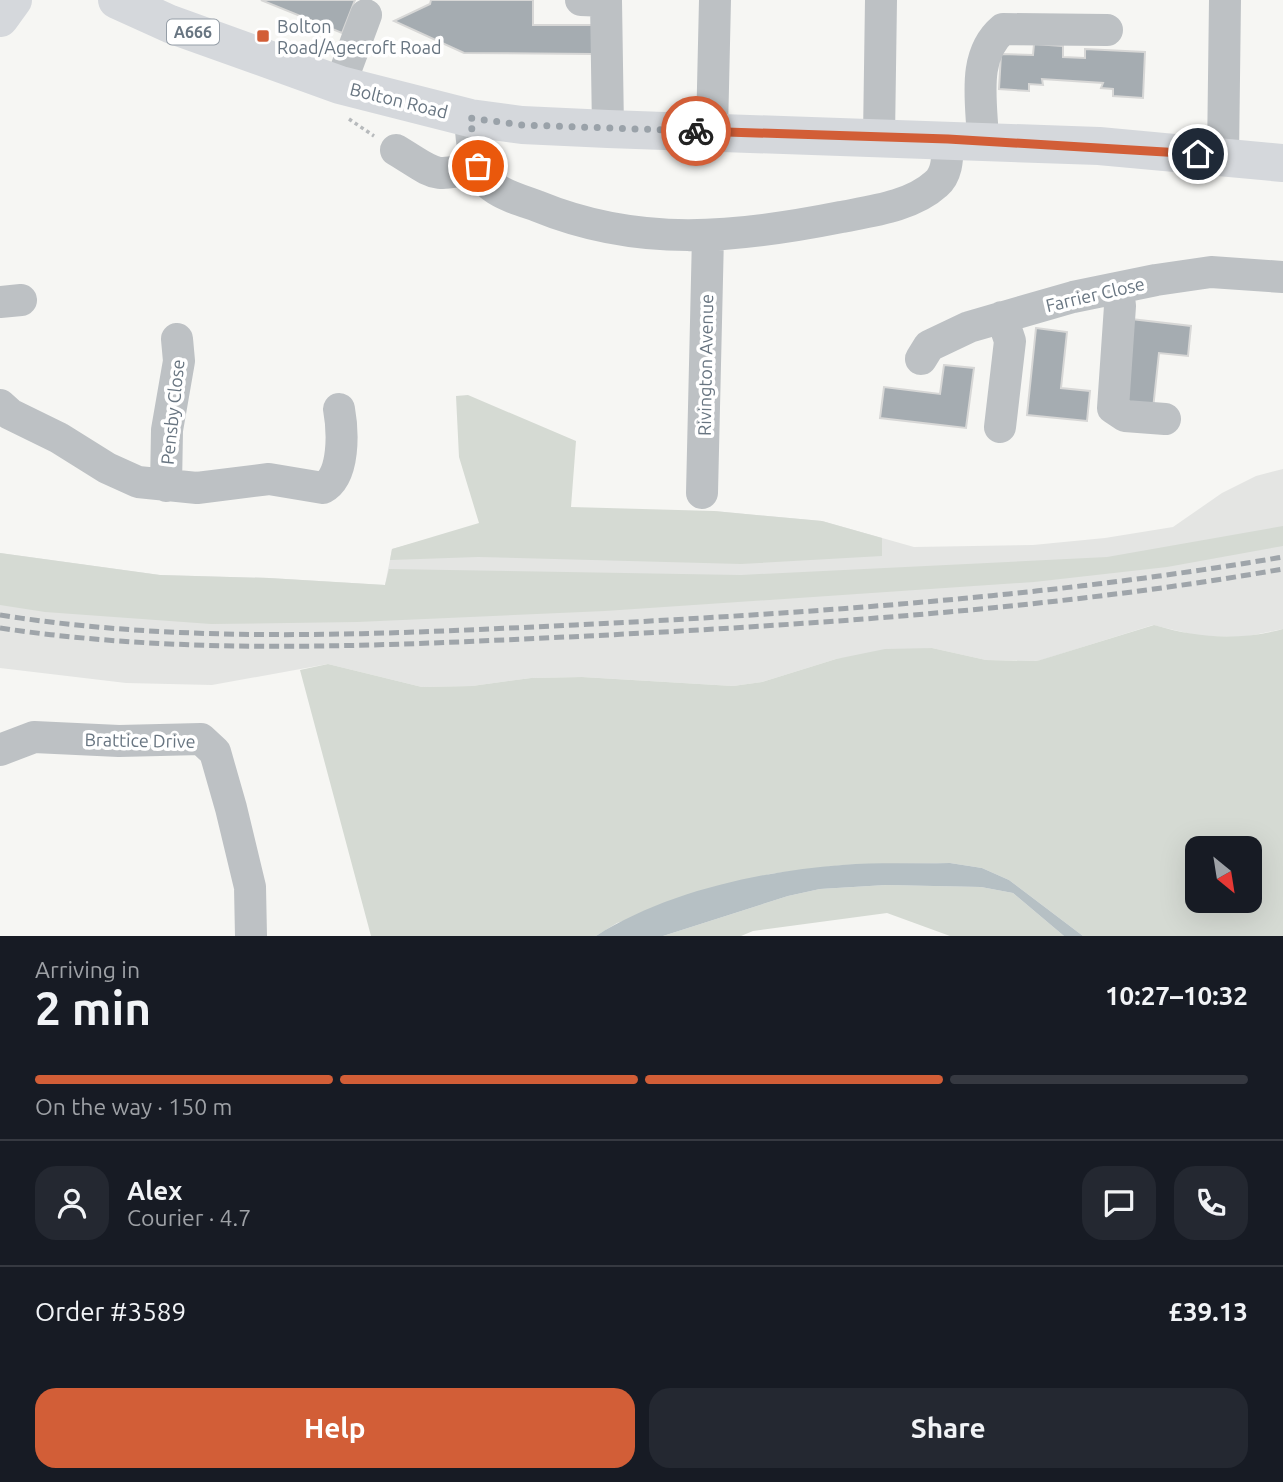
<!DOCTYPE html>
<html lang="en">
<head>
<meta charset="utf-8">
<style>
  :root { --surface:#171b24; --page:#242831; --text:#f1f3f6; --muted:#9ea1a6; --line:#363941; --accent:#d25e37 }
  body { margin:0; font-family:Ubuntu,sans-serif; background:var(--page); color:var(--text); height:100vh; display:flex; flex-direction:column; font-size:26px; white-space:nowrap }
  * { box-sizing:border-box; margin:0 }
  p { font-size:23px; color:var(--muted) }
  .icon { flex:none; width:38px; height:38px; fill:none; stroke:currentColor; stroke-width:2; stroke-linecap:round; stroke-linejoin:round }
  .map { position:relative; height:936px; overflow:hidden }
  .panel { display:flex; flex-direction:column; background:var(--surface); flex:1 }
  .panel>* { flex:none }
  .needle { width:46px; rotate:150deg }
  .buttons { position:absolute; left:1185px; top:836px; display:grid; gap:14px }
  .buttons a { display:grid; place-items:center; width:77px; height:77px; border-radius:14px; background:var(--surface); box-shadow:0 7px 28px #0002; font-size:35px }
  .pin { position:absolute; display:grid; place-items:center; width:60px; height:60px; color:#fff; margin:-30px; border:4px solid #fff; border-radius:50%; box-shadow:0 2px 7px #0007 }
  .courier { position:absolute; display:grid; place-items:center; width:70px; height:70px; margin:-35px; border:5px solid #d25e37; border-radius:50%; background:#fff; color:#222; box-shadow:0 2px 9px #0007 }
  .summary em { font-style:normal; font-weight:700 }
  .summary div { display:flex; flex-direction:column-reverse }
  .summary { display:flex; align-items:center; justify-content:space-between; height:119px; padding:0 35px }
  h1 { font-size:46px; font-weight:700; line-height:52px }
  .bar { display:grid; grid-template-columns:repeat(4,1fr); gap:10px 7px; align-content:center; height:84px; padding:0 35px }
  .bar i { height:9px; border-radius:5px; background:var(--line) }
  .bar .on { background:var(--accent) }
  .bar p { grid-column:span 4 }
  .line { display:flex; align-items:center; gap:18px; padding:0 35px; border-top:2px solid var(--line) }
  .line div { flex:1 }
  .round { display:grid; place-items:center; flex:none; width:74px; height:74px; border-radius:21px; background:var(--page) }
  .action { display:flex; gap:14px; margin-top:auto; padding:14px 35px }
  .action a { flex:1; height:80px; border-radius:21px; background:var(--accent); color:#fff; font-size:28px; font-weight:700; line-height:80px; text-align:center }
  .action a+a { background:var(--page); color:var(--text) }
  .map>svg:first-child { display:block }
  .built { fill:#e4e5e3 }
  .green { fill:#d5dad3; fill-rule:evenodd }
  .water { fill:#b6c0c4 }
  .building { fill:#a5acb1; stroke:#d7d7d6; stroke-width:2 }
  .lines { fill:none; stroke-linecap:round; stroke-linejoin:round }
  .path { stroke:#b7babc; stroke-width:3.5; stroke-dasharray:3.5 3.5; stroke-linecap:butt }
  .minor { stroke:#bdc1c4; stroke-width:32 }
  .major { stroke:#d5d8dc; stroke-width:38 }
  .rail { stroke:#9fa5aa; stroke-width:5; stroke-dasharray:10 5; stroke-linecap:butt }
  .done { stroke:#9aa2a9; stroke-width:7; stroke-dasharray:0 12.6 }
  .route { stroke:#d25e37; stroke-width:9 }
  .poi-dot { fill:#d25e37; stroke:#fff; stroke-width:2.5 }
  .labels { text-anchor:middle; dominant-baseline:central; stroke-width:7; stroke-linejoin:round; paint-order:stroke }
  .shield { fill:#fff; stroke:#959ea7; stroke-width:2 }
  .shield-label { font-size:16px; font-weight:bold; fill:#687581 }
  .poi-label { font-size:18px; fill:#687581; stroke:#fff; text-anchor:start }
  .street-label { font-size:18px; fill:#687581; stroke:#fff }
</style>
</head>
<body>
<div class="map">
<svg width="1283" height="936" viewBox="0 0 1283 936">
  <rect width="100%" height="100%" fill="#f6f6f3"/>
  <path class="built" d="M1283 469V629L1244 637 1199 636 1153 625 1038 661 986 660 932 648 836 659 762 682 733 686 582 677 531 678 472 686 422 687 328 664 212 685 126 683 0 668V553L160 575 269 578 385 585 392 549 422 541 714 511 822 521 914 547 1033 545 1105 538 1173 527 1222 493 1256 476Z"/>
  <path class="green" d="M468 395 576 441 571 507 714 511 822 521 882 538V556L741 564 478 557 390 560 392 549 479 523 459 457 456 396Z
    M1283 526V546L1167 567 1034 582 605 611 357 622 211 624 45 612 0 605V553L160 575 269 578 385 585 389 569 741 575 1107 557Z
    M1154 625C1198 638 1238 641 1283 629V936H1083L1009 880 982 868 950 863 843 865 770 874 617 923 596 936H371L300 670 328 664 422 687 472 686 531 678 582 677 733 686 762 682 836 659 885 649 932 648 986 660 1037 661ZM1197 849H1250V901H1197Z
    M886 885 981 887 1013 893 1064 936H950L887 913 753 931 741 936H663L788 896 820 889Z"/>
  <path class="water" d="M950 863 982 868 1009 880 1083 936H1064L1013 893 981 887 886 885 820 889 788 896 663 936H596C665 892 761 871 842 865 878 862 914 864 950 863Z"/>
  <path class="building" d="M261 0H355L342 33Z
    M431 0H533V25H592V54L464 53 394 21 430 4Z
    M1034 44 1063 46V57L1085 58V49L1145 52 1143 98 1113 96V89L1101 88 1103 83 1042 79 1043 85 1029 84V91L999 89 1001 54 1033 55Z
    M1131 319 1191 326 1188 356 1159 353 1153 409 1121 405Z
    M1036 328 1067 332 1061 388 1090 391 1087 421 1027 415Z
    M944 365 974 368 966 428 880 418 884 387 940 394Z"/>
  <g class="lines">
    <path class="path" d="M349 119 374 136"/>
    <path class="minor" d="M581 0 606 1 608 129
      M340 85 366 15
      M470 118C472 141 472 172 493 187 505 196 523 201 537 206 639 248 736 238 841 217 872 211 912 206 936 184 949 173 947 154 948 139
      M712 131 715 0
      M879 137 881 0
      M983 142C982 103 971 56 1003 29L1107 30
      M396 150C436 174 431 179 478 166
      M1223 156 1225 0
      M1118 288 1120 306 1113 408 1125 416 1165 419
      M0 302 21 300
      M921 359 929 346 969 327 1073 297 1156 280 1211 272 1283 277
      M0 405 10 414 59 438 107 468 138 482 197 488 269 479 323 488C345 476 343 431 339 409
      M1000 427 1010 341 1002 317
      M166 486 167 430 179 361 177 339
      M702 493 708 236
      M0 750 34 737 119 741 201 739 215 752 231 808 250 887 251 936"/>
    <path class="major" d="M117 0 170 24 340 85 470 118 522 125 608 129 1099 146 1283 163
      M0 18 13 0"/>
    <path class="rail" d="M0 615C189 645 384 634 575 625 811 613 1049 597 1283 557
      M0 628C194 657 393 645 588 636 820 624 1054 609 1283 569"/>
  </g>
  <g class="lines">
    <path class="done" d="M478 166 470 118 522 125 696 131"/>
    <path class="route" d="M696 131 948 139 1198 154"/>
  </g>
  <rect class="poi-dot" x="256" y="29" width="14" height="14" rx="3.5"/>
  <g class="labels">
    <rect class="shield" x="167" y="19.5" width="52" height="25" rx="5"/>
    <g class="shield-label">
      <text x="193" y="32">A666</text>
    </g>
    <g class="poi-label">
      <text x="277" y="26">Bolton<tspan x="277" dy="21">Road/Agecroft Road</tspan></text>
    </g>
    <g class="street-label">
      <text transform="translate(399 100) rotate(14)">Bolton Road</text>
      <text transform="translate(1095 294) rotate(-13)">Farrier Close</text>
      <text transform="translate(705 365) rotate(-89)">Rivington Avenue</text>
      <text transform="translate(172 412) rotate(-84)">Pensby Close</text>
      <text transform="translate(140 740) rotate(1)">Brattice Drive</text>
    </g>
  </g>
</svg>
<div class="buttons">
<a><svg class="needle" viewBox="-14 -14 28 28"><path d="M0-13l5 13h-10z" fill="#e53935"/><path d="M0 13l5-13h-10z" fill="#9ea1a6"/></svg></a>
</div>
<div class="pin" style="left:478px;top:166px;background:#ea580c"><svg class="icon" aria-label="bag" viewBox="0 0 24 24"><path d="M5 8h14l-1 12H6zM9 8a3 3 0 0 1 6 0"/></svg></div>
<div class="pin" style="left:1198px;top:154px;background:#1f2937"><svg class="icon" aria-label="home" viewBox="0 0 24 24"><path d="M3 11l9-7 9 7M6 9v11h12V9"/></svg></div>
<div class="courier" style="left:696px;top:131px"><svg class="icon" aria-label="bike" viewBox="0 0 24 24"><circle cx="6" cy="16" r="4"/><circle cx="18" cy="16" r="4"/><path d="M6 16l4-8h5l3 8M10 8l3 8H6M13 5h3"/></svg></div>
</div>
<section class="panel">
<div class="summary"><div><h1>2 min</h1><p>Arriving in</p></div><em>10:27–10:32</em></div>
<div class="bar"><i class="on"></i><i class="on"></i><i class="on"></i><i></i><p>On the way · 150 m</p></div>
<div class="line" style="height:126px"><a class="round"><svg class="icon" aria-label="person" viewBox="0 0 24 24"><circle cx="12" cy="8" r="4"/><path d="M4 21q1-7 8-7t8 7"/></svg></a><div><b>Alex</b><p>Courier · 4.7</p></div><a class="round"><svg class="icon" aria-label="chat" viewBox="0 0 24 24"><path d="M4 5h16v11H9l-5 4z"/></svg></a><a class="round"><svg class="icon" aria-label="phone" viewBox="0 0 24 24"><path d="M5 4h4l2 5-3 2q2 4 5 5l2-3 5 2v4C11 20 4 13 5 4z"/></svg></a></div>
<div class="line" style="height:91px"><div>Order #3589</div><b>£39.13</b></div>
<div class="action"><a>Help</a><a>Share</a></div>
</section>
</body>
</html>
